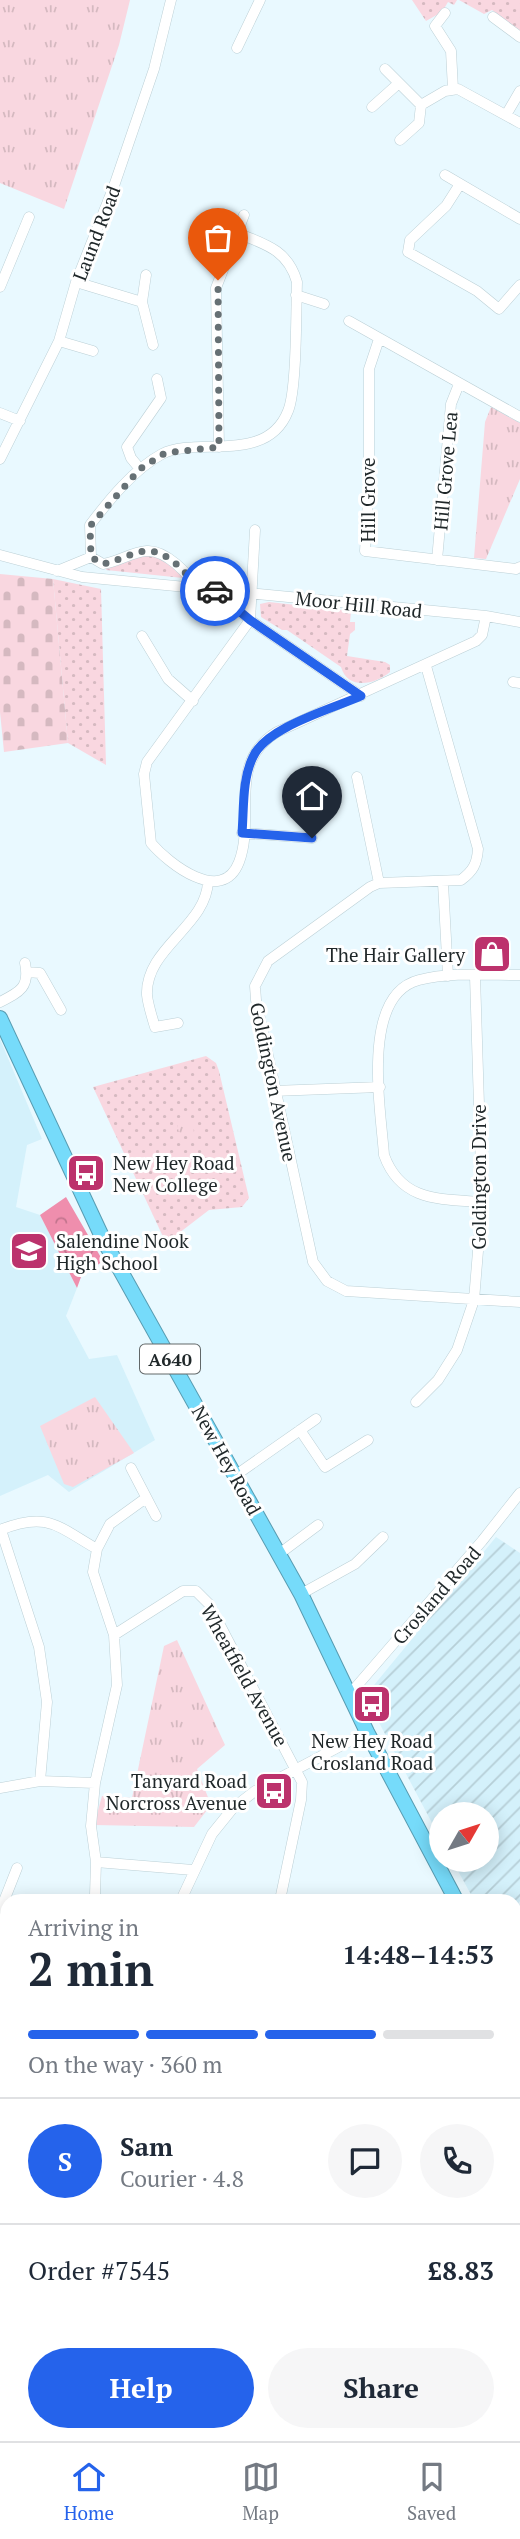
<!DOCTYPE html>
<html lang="en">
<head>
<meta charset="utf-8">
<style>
  :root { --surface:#fff; --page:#f6f6f7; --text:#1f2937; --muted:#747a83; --line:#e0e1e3; --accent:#2563eb }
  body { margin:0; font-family:"PT Serif",serif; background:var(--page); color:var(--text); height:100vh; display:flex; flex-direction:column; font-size:26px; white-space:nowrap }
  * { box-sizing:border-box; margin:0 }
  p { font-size:23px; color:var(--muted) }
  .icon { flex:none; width:38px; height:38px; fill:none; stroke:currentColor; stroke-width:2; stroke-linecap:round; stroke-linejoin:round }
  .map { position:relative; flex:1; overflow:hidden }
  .drawer { position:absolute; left:0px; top:1894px; width:522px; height:548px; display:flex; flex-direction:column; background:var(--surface); border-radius:21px 21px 0 0; box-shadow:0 4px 18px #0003 }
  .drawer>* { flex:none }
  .needle { width:46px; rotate:51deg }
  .buttons { position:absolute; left:429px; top:1802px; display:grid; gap:14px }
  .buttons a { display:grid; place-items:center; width:70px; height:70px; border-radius:50%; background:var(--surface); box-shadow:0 4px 18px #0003; font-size:35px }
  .pin { position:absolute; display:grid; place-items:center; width:60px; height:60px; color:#fff; margin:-72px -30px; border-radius:50% 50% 50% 0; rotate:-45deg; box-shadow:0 0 7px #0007 }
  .pin .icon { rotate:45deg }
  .courier { position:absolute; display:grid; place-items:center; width:70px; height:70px; margin:-35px; border:5px solid #2563eb; border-radius:50%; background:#fff; color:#222; box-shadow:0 2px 9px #0007 }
  .summary em { font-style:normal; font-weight:600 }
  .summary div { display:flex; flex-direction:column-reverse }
  .summary { display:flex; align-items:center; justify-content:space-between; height:119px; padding:0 28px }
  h1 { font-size:46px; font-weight:600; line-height:52px }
  .bar { display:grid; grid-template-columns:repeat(4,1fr); gap:10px 7px; align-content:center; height:84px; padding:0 28px }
  .bar i { height:9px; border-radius:5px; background:var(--line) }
  .bar .selected { background:var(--accent) }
  .bar p { grid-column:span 4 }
  .line { display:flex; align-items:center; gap:18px; padding:0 28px; border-top:2px solid var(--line) }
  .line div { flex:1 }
  .round { display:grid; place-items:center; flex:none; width:74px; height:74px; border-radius:37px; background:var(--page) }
  .action { display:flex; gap:14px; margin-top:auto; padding:14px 28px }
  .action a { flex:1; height:80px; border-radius:42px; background:var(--accent); color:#fff; font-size:28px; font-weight:600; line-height:80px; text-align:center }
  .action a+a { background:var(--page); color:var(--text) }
  .tab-bar { display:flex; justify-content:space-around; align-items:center; height:98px; border-top:2px solid var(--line); background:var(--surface); font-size:19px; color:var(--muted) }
  .tab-bar a { display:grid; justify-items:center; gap:4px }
  .tab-bar .selected { color:var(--accent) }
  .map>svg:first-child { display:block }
  .built { fill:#d4f1fb }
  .industrial { fill:url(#industrial-furrows) }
  .grass { fill:url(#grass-dots) }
  .forest { fill:url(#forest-crowns) }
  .cemetery { fill:url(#cemetery-stones) }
  .park { fill:url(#park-tufts) }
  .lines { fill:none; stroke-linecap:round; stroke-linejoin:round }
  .minor-casing { stroke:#bcd0d6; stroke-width:11 }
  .highway-casing { stroke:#589cb1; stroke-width:16 }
  .minor { stroke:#fff; stroke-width:10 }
  .highway { stroke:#76dbfa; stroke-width:14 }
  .done { stroke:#667074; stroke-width:7; stroke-dasharray:0 12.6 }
  .route { stroke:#2563eb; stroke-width:9 }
  .labels { text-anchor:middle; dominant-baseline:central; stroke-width:6; stroke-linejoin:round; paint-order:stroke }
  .shield { fill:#fff; stroke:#626869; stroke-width:2 }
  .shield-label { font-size:18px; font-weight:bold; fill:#1f2729 }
  .street-label { font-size:19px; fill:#1f2729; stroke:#fff }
  .poi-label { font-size:19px; fill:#1f2729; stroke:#fff; text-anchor:end }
</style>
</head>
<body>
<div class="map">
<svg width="520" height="2441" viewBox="0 0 520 2441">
  <defs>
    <pattern id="industrial-furrows" width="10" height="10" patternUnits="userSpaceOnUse" patternTransform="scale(1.75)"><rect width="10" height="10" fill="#d4f1fb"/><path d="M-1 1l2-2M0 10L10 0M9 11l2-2" fill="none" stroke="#b6cfd7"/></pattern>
    <pattern id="grass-dots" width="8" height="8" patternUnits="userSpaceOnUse" patternTransform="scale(1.75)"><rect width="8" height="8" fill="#f9d7e0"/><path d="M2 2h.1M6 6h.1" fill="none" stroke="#d5b9c0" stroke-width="1.8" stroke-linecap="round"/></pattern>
    <pattern id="forest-crowns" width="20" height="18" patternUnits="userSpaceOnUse" patternTransform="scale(1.75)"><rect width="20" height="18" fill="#ef8ead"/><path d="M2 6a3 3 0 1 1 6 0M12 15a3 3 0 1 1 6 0" fill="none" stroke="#c1748d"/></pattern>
    <pattern id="cemetery-stones" width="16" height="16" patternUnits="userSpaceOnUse" patternTransform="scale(1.75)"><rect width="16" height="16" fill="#f9d7e0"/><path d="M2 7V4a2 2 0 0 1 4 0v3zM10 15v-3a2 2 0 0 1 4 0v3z" fill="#d5b9c0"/></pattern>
    <pattern id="park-tufts" width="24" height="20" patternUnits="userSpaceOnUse" patternTransform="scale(1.75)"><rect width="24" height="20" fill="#f9d7e0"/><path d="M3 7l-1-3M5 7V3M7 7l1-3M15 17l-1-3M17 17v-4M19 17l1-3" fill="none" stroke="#d5b9c0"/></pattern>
  </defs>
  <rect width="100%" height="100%" fill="#e9f9ff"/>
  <path class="built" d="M0 1039 42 1139 27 1145 16 1207 40 1215 77 1288 66 1316 89 1359 117 1355 155 1440 69 1492 48 1475 0 1496Z"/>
  <path class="industrial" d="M496 1537 520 1553V1901L515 1908 514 1900H474L452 1860H486V1815H441V1840L365 1696Z"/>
  <path class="grass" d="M412 0H457L454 5 448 2 442 12 426 21Z
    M459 0H520V31L492 10 484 14Z
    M145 555 155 556 183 573V578L106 570V566Z
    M53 579 101 589 106 765 68 743Z
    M269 602 351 611 350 622H355V630L350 634 347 656 385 662 390 665V672C376 684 348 691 341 667L287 630H282L261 617 260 604Z
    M206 1056 216 1063 219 1071 249 1198 242 1207 209 1210 166 1243 93 1087Z
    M7 2228V2266L0 2257V2233Z
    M0 2356H7V2415L0 2412Z
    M22 2434H101V2441H23Z"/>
  <path class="forest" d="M66 1197 103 1261 81 1277 77 1288 40 1215Z"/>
  <path class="cemetery" d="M0 574 53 579 68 743 4 752 0 712Z"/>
  <path class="park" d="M0 0H130L119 45 64 209 0 183Z
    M491 407 520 423V479L486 559 474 558 485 422Z
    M182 1115 193 1120 194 1135 179 1134 177 1122Z
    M95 1397 134 1453 73 1487 64 1484 40 1426Z
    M177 1640 225 1745 197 1769 211 1805 194 1827 94 1825 102 1796 132 1798 164 1646Z
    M361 2434 520 2436V2441H366Z"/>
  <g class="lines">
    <defs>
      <path id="minor" d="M445 13 435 26 451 51 453 89
        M493 17 520 37
        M237 48 260 0
        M385 69 421 105 445 91 458 89 520 123
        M372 107 399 83
        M506 115 520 91
        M400 140 419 123 421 105
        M445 175 520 219
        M460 184 446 206 410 240 408 252 477 291 499 309 520 285
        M146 275 142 302 153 345
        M76 282 142 302
        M0 287 29 217
        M296 295 324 304
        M349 321 520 417
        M379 339 369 369V483L365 551 516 569 520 567
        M59 341 93 351
        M0 413 20 421
        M219 447 216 288 244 215
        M0 459 59 341 76 282 114 186 154 69 171 0
        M140 469 131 458 127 447 161 398 157 379
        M255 530 250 620 147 762 144 774 151 843C168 863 222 906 239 862 256 818 226 763 277 732L476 641 482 635 486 616
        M0 555 82 577 486 616 520 622
        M91 557 90 525C109 500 134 469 162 454 197 436 267 465 288 411 297 390 296 309 297 282 288 250 265 244 237 233
        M437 560 451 404 459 384
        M57 571 91 557 103 564C118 562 132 552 146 551 166 549 188 574 198 589
        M214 590 250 620 361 696
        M142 636 168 679 193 701
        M426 666 478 849C477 864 473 871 461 880L379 883 370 887 268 961 255 986 256 1000 313 1262 327 1281 346 1291 520 1302
        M513 682 520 683
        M357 777 379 883
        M242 833 312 838
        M443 883 448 976
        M27 972 40 973 61 1010
        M0 1002C20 992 30 987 25 963
        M178 1023 155 1027C152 1017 148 1005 147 995 145 948 207 926 208 881
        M273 1091 380 1087
        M482 1202C440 1199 401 1202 384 1155 381 1110 360 995 419 980 450 972 487 975 520 975
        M416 1402 438 1380 457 1350 474 1300 482 1202 475 976
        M300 1430 325 1467 368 1440
        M131 1468 156 1516
        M236 1475 316 1419
        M0 1530C47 1511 57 1526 97 1549
        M1 1530 39 1647 47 1702 40 1781
        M279 1554 318 1525
        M301 1594 355 1564 383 1537
        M114 1635 183 1591H196L209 1604 302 1782 301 1800 280 1900
        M349 1695 482 1541 520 1493
        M0 1788 40 1781 95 1783
        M96 1862 193 1870
        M95 1895 96 1862 91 1826 95 1783 117 1685 114 1635 93 1572 97 1549 110 1524 146 1498
        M181 1900 212 1834 233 1808 255 1791 367 1732
        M514 1920 520 1913
        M7 1925 4 1901 17 1868
        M0 1952 7 1934
        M514 2051 520 2047
        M0 2073 3 2084
        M36 2434 39 2441
        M153 2434 164 2441
        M361 2434 365 2441
        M312 2441 324 2434"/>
      <path id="highway" d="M0 1018 104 1241 301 1594 367 1732 456 1900
        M514 2003 520 2012"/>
    </defs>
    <use href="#minor" class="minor-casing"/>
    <use href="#highway" class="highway-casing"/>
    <use href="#minor" class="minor"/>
    <use href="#highway" class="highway"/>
  </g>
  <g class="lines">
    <path class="done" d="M215 591 198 589C188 574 166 549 146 551 132 552 118 561 103 564L91 557 90 526 140 469 165 453 219 447 218 280"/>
    <path class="route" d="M215 591 250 620 361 696C332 709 266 727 253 757 242 779 244 808 242 833L312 838"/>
  </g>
  <defs>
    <symbol id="shop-square" viewBox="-11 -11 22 22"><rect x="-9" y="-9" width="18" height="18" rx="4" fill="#bc326c" stroke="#fff"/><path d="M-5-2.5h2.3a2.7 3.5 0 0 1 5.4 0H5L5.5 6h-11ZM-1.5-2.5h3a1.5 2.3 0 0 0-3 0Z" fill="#fff"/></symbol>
    <symbol id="bus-square" viewBox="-11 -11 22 22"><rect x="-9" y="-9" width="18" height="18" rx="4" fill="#bc326c" stroke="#fff"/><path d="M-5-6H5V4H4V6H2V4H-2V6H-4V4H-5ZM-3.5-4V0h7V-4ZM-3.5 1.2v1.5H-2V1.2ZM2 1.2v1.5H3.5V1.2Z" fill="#fff"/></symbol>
    <symbol id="school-square" viewBox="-11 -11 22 22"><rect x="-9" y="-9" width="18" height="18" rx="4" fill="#bc326c" stroke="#fff"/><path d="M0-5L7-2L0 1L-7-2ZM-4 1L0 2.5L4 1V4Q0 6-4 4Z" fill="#fff"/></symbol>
  </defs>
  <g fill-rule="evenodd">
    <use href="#shop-square" x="470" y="932" width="44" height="44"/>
    <use href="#bus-square" x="64" y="1151" width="44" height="44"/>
    <use href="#school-square" x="7" y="1229" width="44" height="44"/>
    <use href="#bus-square" x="350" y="1682" width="44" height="44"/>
    <use href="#bus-square" x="252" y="1769" width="44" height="44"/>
  </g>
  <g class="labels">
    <rect class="shield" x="140" y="1344.5" width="60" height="29" rx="5"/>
    <g class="shield-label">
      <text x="170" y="1359">A640</text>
    </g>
    <g class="street-label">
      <text transform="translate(96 233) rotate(-69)">Laund Road</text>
      <text transform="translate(445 471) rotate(-85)">Hill Grove Lea</text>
      <text transform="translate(367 500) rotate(-90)">Hill Grove</text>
      <text transform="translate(359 604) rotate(6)">Moor Hill Road</text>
      <text transform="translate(274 1082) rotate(78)">Goldington Avenue</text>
      <text transform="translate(478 1177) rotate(-90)">Goldington Drive</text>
      <text transform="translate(227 1460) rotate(61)">New Hey Road</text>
      <text transform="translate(436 1595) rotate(-49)">Crosland Road</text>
      <text transform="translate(245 1675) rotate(61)">Wheatfield Avenue</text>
    </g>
    <g class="poi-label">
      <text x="465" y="954">The Hair Gallery</text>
      <text x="113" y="1162" text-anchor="start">New Hey Road<tspan x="113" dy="22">New College</tspan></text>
      <text x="56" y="1240" text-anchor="start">Salendine Nook<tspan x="56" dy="22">High School</tspan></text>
      <text x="372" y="1740" text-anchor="middle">New Hey Road<tspan x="372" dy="22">Crosland Road</tspan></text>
      <text x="247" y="1780">Tanyard Road<tspan x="247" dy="22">Norcross Avenue</tspan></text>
    </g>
  </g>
</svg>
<div class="buttons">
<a><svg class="needle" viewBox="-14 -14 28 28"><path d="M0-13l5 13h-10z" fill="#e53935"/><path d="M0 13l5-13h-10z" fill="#747a83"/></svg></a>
</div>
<div class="pin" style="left:218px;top:280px;background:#ea580c"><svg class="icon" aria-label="bag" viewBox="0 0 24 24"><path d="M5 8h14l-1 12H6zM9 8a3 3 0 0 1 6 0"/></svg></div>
<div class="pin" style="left:312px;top:838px;background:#1f2937"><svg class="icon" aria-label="home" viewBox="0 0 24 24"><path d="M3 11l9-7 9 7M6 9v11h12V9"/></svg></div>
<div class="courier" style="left:215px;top:591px"><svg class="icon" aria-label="car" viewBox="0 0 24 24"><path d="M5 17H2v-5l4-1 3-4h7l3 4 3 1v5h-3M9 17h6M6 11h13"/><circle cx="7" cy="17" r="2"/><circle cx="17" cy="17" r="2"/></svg></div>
<section class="drawer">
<div class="summary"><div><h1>2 min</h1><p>Arriving in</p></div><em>14:48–14:53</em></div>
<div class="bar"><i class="selected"></i><i class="selected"></i><i class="selected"></i><i></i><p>On the way · 360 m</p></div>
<div class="line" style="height:126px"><b class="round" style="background:var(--accent);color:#fff">S</b><div><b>Sam</b><p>Courier · 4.8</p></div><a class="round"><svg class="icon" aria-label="chat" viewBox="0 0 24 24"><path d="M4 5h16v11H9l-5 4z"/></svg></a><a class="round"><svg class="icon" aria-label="phone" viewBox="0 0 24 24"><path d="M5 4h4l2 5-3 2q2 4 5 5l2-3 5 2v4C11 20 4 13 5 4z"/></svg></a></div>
<div class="line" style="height:91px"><div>Order #7545</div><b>£8.83</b></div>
<div class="action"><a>Help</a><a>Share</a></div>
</section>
</div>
<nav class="tab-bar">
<a class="selected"><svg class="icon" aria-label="home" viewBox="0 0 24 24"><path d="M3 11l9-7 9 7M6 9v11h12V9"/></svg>Home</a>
<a><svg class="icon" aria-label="map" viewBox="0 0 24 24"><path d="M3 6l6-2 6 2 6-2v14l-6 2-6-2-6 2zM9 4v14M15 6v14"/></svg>Map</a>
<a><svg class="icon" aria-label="saved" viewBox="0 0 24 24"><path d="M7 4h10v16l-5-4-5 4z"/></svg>Saved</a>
</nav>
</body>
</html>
